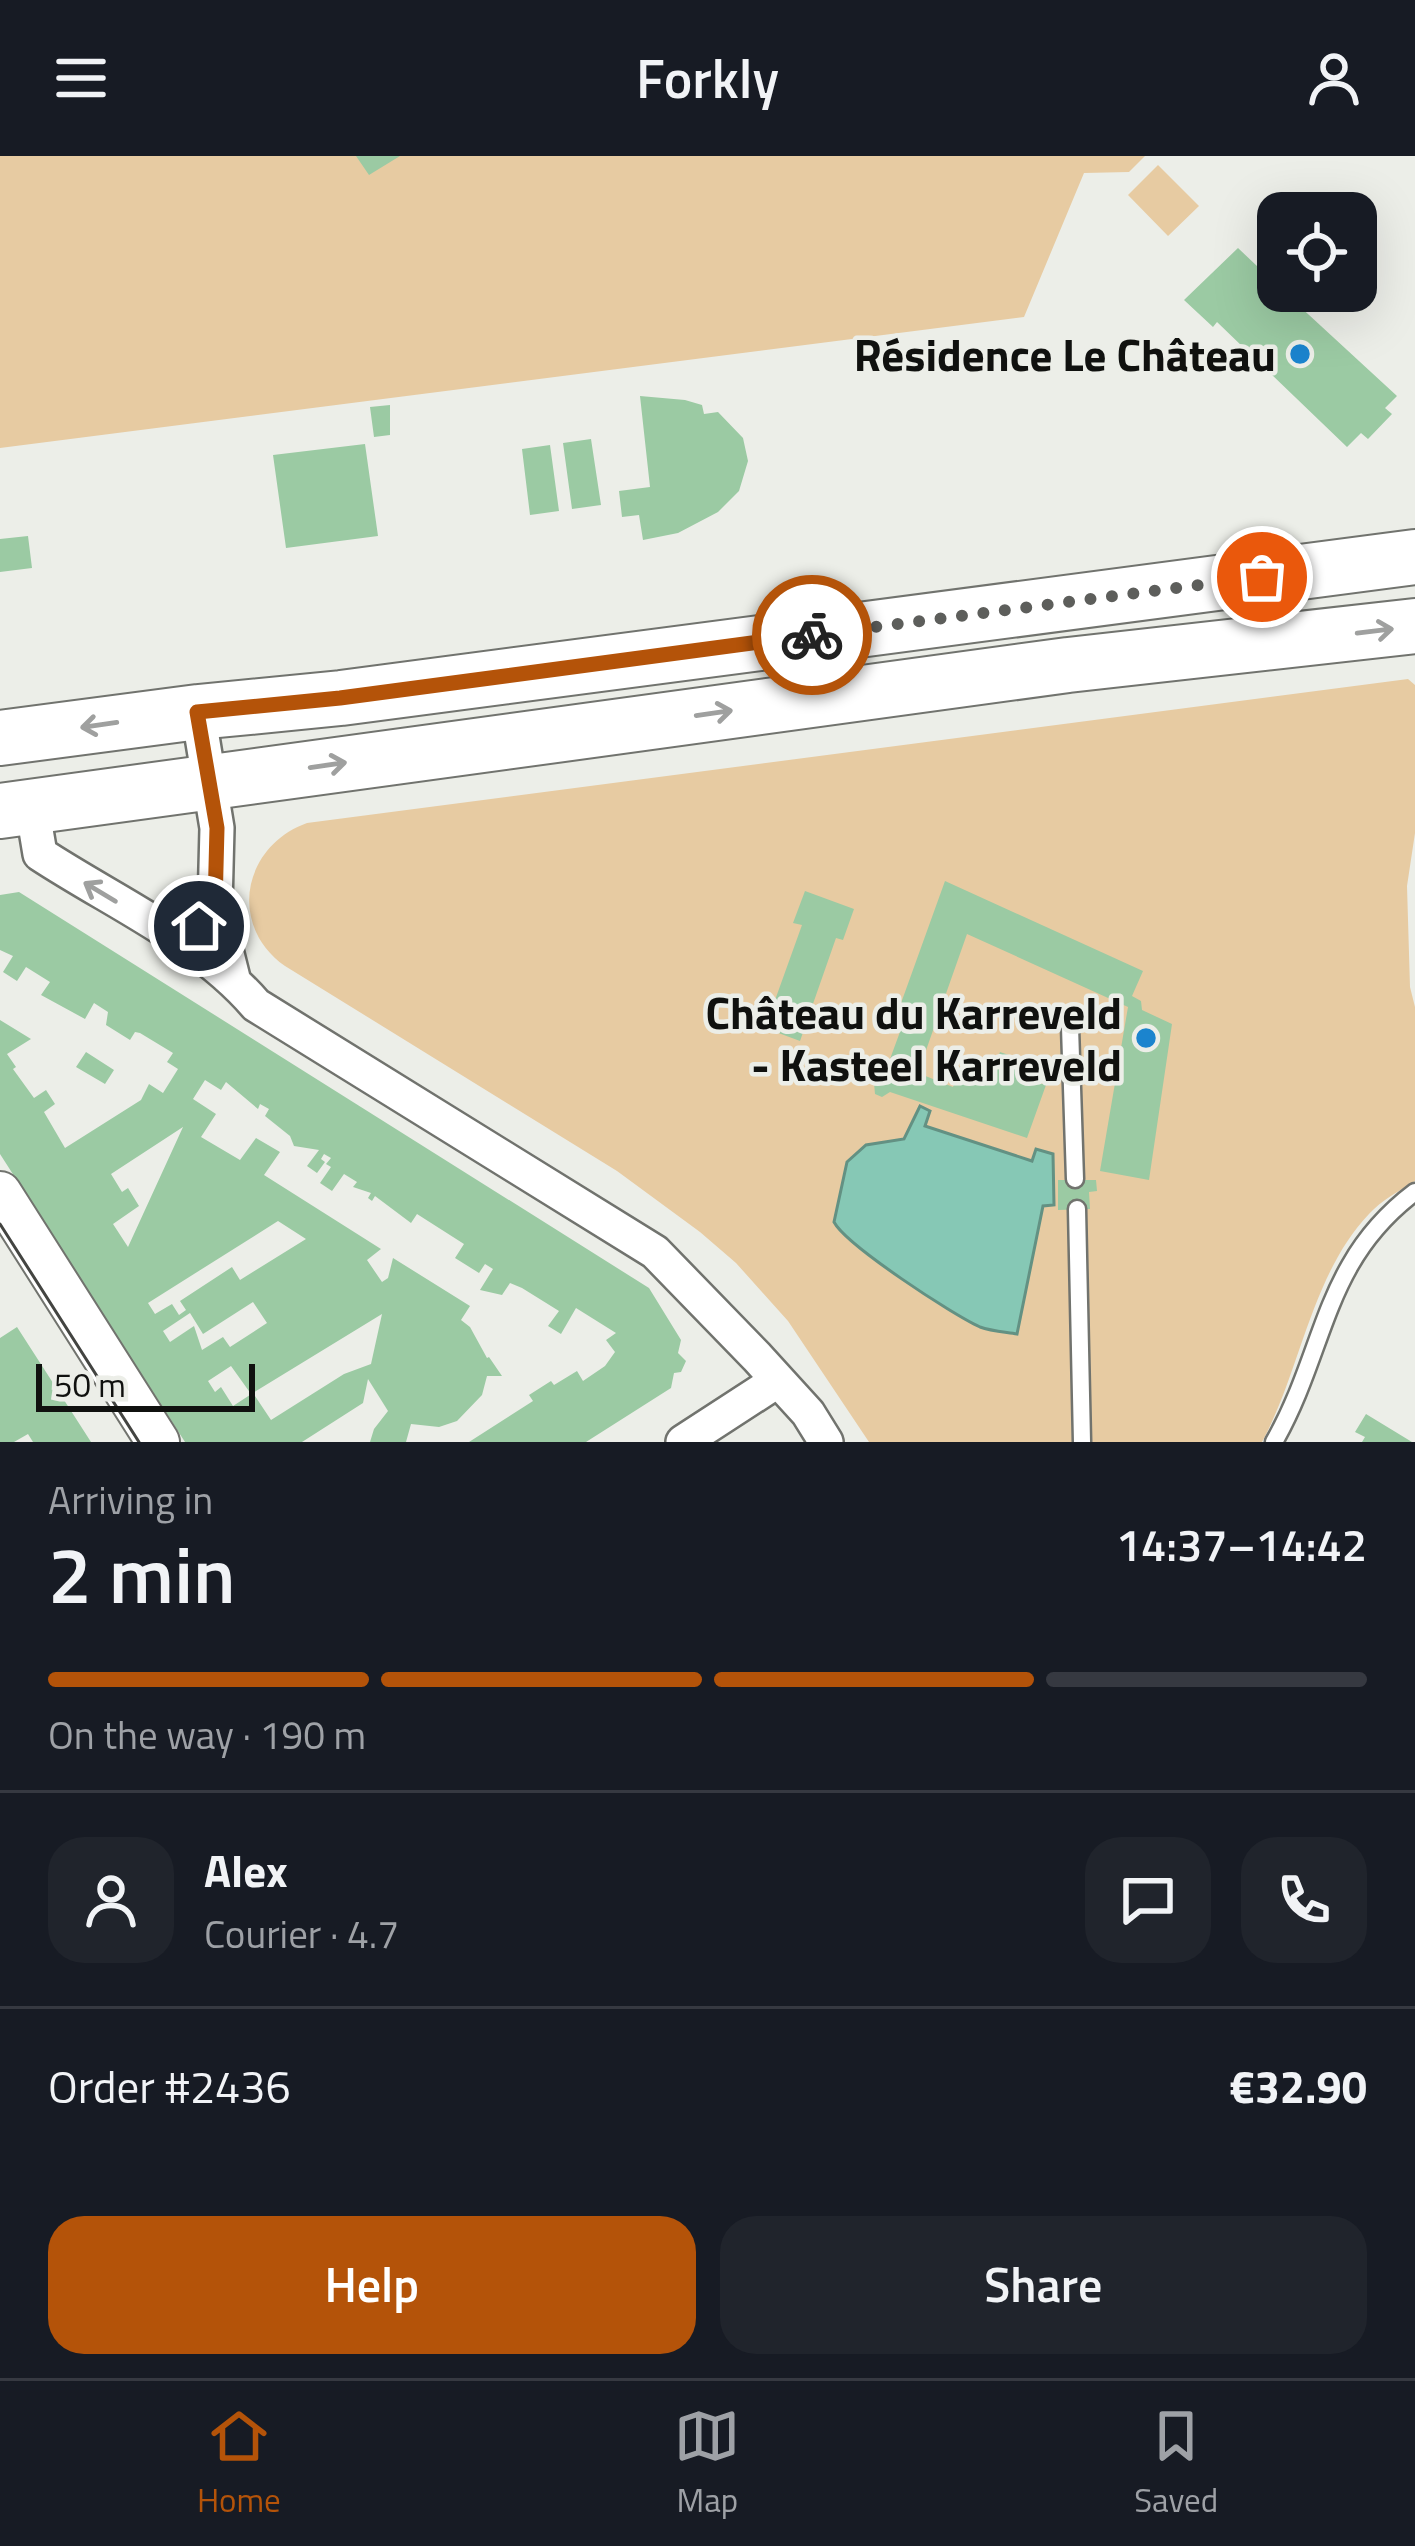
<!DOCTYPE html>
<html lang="en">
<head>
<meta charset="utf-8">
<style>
  :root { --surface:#171b24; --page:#20242c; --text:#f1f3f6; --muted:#9ea1a6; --line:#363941; --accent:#b45309 }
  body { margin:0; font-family:"Titillium Web",sans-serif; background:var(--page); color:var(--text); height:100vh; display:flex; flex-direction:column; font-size:45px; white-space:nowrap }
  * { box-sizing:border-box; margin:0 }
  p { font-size:39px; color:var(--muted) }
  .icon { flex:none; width:66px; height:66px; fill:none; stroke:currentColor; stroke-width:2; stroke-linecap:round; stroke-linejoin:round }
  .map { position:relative; height:1286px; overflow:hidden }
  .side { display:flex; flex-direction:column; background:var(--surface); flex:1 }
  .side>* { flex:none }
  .controls { position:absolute; left:1257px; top:36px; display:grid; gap:24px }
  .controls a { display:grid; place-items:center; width:120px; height:120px; border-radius:24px; background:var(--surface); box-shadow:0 12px 48px #0002; font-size:60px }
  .scale { position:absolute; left:36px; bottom:30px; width:219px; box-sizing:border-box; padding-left:12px; border:6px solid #10110f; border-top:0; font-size:33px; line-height:42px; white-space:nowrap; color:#10110f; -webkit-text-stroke:9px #eceee8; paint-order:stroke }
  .pin { position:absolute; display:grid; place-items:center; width:102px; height:102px; color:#fff; margin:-51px; border:6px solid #fff; border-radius:50%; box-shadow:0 3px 12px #0007 }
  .courier { position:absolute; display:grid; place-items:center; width:120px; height:120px; margin:-60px; border:9px solid #b45309; border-radius:50%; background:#fff; color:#222; box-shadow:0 3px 15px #0007 }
  .summary em { font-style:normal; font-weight:600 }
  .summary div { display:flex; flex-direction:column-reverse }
  .summary { display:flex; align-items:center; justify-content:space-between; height:204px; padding:0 48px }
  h1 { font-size:78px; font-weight:600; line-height:90px }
  .bar { display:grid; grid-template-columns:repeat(4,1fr); gap:18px 12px; align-content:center; height:144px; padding:0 48px }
  .bar i { height:15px; border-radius:9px; background:var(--line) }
  .bar .selected { background:var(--accent) }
  .bar p { grid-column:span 4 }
  .line { display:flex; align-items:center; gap:30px; padding:0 48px; border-top:3px solid var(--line) }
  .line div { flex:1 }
  .round { display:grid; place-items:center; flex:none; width:126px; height:126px; border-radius:36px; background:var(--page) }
  .primary-button { display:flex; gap:24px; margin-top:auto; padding:24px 48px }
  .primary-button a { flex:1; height:138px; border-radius:36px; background:var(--accent); color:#fff; font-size:48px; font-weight:600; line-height:138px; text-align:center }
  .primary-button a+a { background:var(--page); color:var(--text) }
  header { display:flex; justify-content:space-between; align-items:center; height:156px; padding:0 48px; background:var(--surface); font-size:54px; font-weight:600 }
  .tabs { display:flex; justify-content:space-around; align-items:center; height:168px; border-top:3px solid var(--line); background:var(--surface); font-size:33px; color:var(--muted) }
  .tabs a { display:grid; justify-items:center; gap:6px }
  .tabs .selected { color:var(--accent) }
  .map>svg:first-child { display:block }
  .green { fill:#e7cba2 }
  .water { fill:#86c8b5; stroke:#639183; stroke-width:3 }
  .building { fill:#9bcaa3; fill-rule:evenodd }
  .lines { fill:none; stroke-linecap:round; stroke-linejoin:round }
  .service-casing { stroke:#71736e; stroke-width:21 }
  .minor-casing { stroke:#71736e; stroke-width:38 }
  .tertiary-casing { stroke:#71736e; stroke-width:46 }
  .primary-casing { stroke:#71736e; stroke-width:58 }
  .service { stroke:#fff; stroke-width:16 }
  .minor { stroke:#fff; stroke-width:33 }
  .tertiary { stroke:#fff; stroke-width:42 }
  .primary { stroke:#fff; stroke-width:54 }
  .tram { stroke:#434441; stroke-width:3 }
  .oneway { stroke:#9fa09f }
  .done { stroke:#5d5e5b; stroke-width:12; stroke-dasharray:0 21.6 }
  .route { stroke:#b45309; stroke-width:15 }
  .poi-dot { fill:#1b84ce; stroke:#eceee8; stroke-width:4.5 }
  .labels { text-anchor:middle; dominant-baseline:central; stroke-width:9; stroke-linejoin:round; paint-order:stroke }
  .poi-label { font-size:45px; font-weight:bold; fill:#10110f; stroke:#eceee8; text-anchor:end }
</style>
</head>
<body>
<header><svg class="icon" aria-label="menu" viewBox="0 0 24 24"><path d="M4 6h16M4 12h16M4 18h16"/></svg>Forkly<svg class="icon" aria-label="person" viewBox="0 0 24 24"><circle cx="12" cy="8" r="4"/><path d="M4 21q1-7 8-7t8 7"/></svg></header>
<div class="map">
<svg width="1415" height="1286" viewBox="0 0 1415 1286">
  <rect width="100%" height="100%" fill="#eceee8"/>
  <path class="green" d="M0 0H1145L1129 16 1084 17 1024 161 0 292Z
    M1158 9 1199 50 1168 80 1128 39Z
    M1408 523 1415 529V677L1407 730 1410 831 1415 851V1025C1399 1035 1382 1044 1369 1058 1311 1119 1301 1214 1262 1286H869L788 1165 736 1107 700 1076 617 1015 285 810C227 769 243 690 307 667Z"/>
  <path class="water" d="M920 950 930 955 925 970 1032 1005 1036 993 1053 998 1054 1049 1043 1050 1017 1178C1005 1176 991 1175 980 1171 953 1159 846 1089 834 1066L847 1006 866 989 904 983Z"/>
  <path class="building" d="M356 0H400L369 19Z
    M1238 92 1278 130V135H1283L1397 240 1385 252 1392 258 1368 283 1361 277 1347 291 1217 166 1213 171 1184 144Z
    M640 240 685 244 702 249 704 258 718 256 743 282 748 305 739 335 718 356 678 377 643 384 639 359 622 361 619 335 650 331Z
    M390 249V279L374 281 370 251Z
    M591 283 601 349 572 353 563 287Z
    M365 288 378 380 286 392 273 299Z
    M550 289 559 355 530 359 522 293Z
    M28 380 32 412 0 416V383Z
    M945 725 1143 815 1132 840 1141 845 1142 854 1172 868 1149 1024 1100 1015 1128 851 967 778 918 917 953 931 963 902 994 913 1000 896 1020 903 1015 919 1046 929 1027 982 890 936 882 941 875 938 874 927 883 922 904 865 896 861Z
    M805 735 854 753 843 784 836 782 800 885 765 872 802 769 793 767Z
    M19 736 649 1132 681 1184 678 1197 686 1205 681 1216 674 1217 671 1232 586 1286H469L533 1245 529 1239 551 1225 554 1229 577 1215 583 1225 605 1210 615 1196 606 1184 616 1177 576 1152 561 1178 548 1170 559 1155 522 1132 510 1127 502 1139 480 1134 493 1113 485 1108 479 1117 455 1102 464 1088 417 1058 411 1067 375 1040 372 1045 368 1042 371 1037 353 1031 357 1026 344 1018 332 1035 320 1027 331 1011 326 1008 331 1002 324 998 321 1003 325 1006 317 1017 307 1010 319 994 294 990 290 980 265 960 269 953 260 948 258 953 226 926 221 934 205 924 193 943 216 958 201 981 240 1004 256 982 280 996 264 1019 381 1093 367 1104 382 1126 388 1122 393 1102 470 1150 461 1164 470 1171 487 1202 489 1201 502 1220H487L482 1239 457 1265 439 1271 411 1268 406 1286H370L374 1273 388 1255 368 1223 363 1247 302 1286H185L0 998V864L31 883 7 898 16 911 13 913 34 942 46 934 55 948 44 956 65 992 141 944 149 928 163 937 178 913 167 906 173 897 140 877 135 876 130 884 106 869 108 856 94 847 85 863 41 839 50 826 26 811 17 825 3 816 13 800 0 794V739ZM183 971 128 1091 113 1068 139 1050 128 1032 122 1036 111 1018ZM278 1065 306 1083 240 1124 232 1111 180 1145 186 1154 179 1159 172 1148 155 1158 148 1147ZM253 1146 267 1167 230 1191 223 1181 202 1194 194 1170 170 1186 163 1175 190 1157 203 1178ZM382 1158 371 1208 344 1218 271 1264 253 1237 233 1250 221 1231 215 1236 208 1225 231 1210 251 1238Z
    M86 896 114 914 105 928 76 911Z
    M1058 1024H1096L1097 1035 1089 1036 1090 1053 1058 1054Z
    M17 1171 55 1230 91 1286H33L28 1278 14 1286H0V1182Z
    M1366 1258 1412 1286H1362L1365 1281 1355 1276Z"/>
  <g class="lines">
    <defs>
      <path id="service" d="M1070 871 1075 1023
        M1077 1053 1082 1286
        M1274 1286C1327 1193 1322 1106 1415 1036"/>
      <path id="minor" d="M198 556 217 672 215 750 233 822
        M32 650 40 698C113 746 199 783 256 849L655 1096 757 1201 808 1257 826 1286
        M683 1286 777 1225"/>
      <path id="tertiary" d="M0 1037 158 1286"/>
      <path id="primary" d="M0 582 198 556 341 542 1415 401
        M0 655 1068 509 1415 470"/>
    </defs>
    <use href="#service" class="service-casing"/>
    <use href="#minor" class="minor-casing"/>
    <use href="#tertiary" class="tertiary-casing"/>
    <use href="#primary" class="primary-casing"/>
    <use href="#service" class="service"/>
    <use href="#minor" class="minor"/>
    <use href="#tertiary" class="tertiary"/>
    <use href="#primary" class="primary"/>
    <path class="tram" d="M0 1068 139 1286"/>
  </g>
  <defs><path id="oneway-shaft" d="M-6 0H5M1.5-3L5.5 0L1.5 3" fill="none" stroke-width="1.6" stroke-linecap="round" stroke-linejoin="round" transform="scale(3)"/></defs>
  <g class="oneway">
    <use href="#oneway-shaft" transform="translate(1375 475) rotate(-7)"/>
    <use href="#oneway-shaft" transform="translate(714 557) rotate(-8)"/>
    <use href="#oneway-shaft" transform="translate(99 569) rotate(172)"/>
    <use href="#oneway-shaft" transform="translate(328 609) rotate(-8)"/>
    <use href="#oneway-shaft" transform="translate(100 736) rotate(-149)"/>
  </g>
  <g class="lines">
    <path class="done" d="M812 479 1262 421"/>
    <path class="route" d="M199 770 215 750 217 672 197 556 340 542 812 479"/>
  </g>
  <g class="poi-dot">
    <circle cx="1300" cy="198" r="12"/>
    <circle cx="1146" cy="882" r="12"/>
  </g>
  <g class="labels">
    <g class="poi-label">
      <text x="1276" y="198">Résidence Le Château</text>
      <text x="1122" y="856">Château du Karreveld<tspan x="1122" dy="52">- Kasteel Karreveld</tspan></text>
    </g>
  </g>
</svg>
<div class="controls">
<a><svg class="icon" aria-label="locate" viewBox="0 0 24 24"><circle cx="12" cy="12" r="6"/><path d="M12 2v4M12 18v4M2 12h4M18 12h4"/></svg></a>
</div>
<div class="scale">50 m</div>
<div class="pin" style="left:1262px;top:421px;background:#ea580c"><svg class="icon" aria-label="bag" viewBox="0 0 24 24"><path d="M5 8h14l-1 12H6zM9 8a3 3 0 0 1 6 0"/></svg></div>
<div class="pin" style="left:199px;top:770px;background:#1f2937"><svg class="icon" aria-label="home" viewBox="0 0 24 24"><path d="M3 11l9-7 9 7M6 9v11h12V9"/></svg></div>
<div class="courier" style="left:812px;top:479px"><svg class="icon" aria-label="bike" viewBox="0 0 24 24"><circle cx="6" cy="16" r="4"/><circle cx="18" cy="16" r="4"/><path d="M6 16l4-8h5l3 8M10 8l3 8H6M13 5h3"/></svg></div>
</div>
<section class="side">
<div class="summary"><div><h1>2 min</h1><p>Arriving in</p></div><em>14:37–14:42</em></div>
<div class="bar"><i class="selected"></i><i class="selected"></i><i class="selected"></i><i></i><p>On the way · 190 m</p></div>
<div class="line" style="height:216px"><a class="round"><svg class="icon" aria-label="person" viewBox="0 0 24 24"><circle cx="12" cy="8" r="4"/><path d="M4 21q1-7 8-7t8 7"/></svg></a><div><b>Alex</b><p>Courier · 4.7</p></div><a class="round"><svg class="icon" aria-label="chat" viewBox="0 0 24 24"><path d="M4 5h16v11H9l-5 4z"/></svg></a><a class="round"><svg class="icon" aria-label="phone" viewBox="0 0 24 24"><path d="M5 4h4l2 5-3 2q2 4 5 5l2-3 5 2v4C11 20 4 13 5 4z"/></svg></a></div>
<div class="line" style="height:156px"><div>Order #2436</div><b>€32.90</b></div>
<div class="primary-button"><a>Help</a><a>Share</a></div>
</section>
<nav class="tabs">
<a class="selected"><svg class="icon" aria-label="home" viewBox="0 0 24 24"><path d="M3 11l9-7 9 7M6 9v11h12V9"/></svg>Home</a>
<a><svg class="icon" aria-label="map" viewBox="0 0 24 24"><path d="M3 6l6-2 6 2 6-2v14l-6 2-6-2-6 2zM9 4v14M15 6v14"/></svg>Map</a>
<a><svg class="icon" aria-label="saved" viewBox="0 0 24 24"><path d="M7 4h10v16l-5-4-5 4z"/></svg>Saved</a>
</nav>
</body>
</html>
